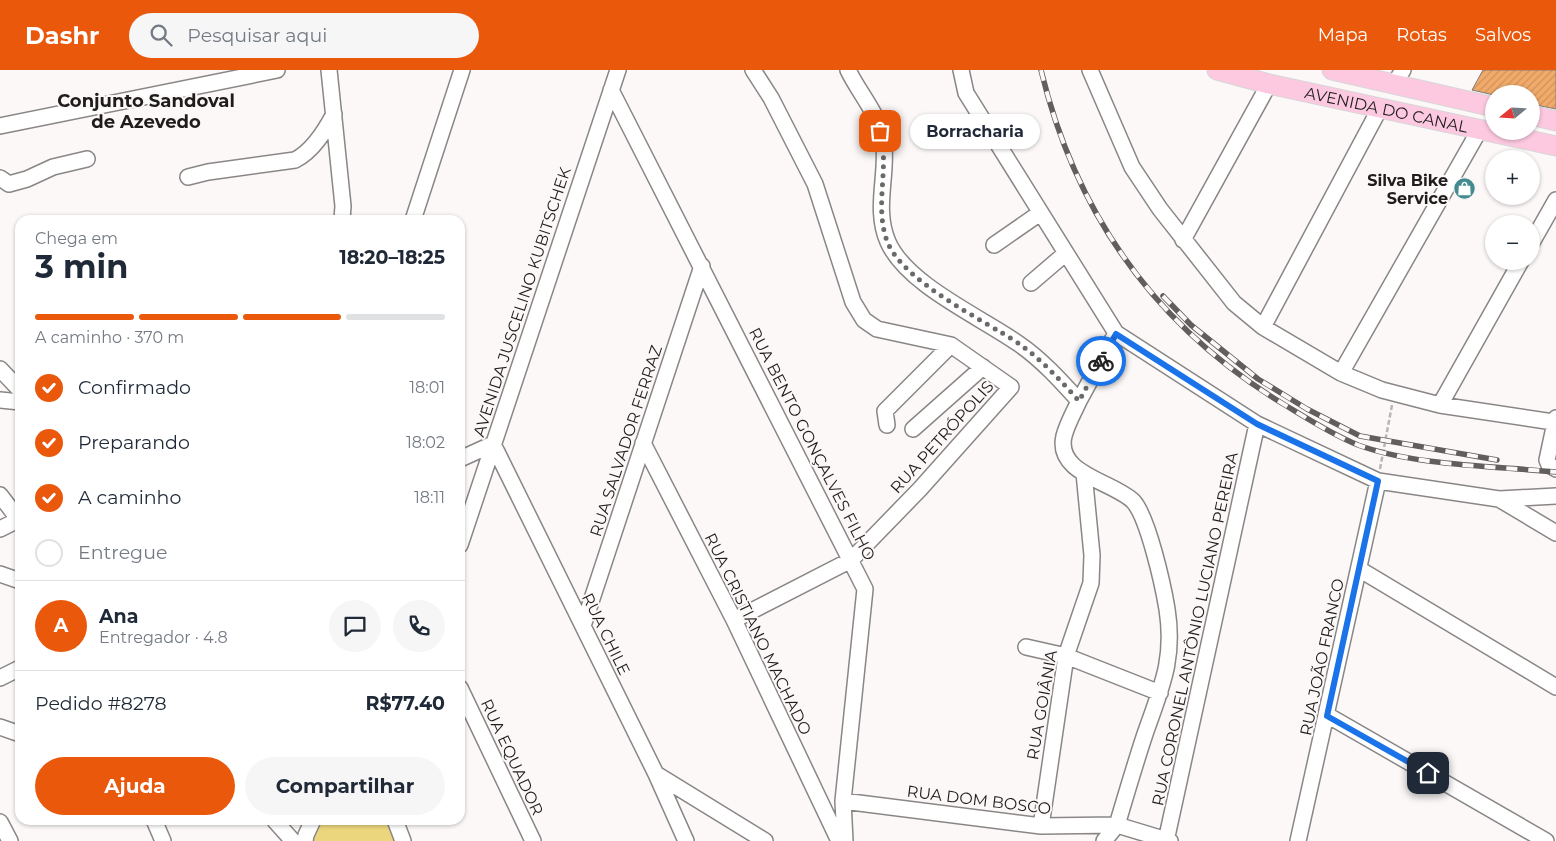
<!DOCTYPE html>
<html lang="pt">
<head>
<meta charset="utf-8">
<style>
  :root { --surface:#fff; --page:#f6f6f7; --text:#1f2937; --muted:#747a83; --line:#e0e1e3; --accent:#ea580c }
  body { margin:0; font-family:Montserrat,sans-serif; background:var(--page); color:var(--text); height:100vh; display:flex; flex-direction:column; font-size:19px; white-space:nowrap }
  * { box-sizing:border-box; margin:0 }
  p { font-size:16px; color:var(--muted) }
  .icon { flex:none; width:28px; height:28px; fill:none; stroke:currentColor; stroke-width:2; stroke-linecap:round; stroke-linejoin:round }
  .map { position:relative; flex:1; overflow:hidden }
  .drawer { position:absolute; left:15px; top:145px; width:450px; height:610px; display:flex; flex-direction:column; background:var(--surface); border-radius:15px; box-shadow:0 1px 4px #0004 }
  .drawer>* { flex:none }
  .needle { width:32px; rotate:252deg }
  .buttons { position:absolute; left:1485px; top:15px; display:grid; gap:10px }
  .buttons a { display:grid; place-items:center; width:55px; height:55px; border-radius:50%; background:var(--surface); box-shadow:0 1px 4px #0004; font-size:25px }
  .pin { position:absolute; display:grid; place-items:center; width:42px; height:42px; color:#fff; margin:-21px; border-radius:10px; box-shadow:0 2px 8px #0006 }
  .courier { position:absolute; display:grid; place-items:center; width:50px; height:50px; margin:-25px; border:4px solid #1a73e8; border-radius:50%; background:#fff; color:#222; box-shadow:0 1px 6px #0007 }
  .bubble { position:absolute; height:35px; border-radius:18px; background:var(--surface); box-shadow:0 1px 4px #0004; font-size:16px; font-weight:700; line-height:35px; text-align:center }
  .head em { font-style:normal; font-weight:700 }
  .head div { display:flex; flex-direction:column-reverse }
  .head { display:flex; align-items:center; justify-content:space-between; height:85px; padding:0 20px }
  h1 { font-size:32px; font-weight:700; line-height:38px }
  .bar { display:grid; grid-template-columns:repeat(4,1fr); gap:8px 5px; align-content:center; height:60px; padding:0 20px }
  .bar i { height:6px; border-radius:4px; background:var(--line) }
  .bar .on { background:var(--accent) }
  .bar p { grid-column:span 4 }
  .line { display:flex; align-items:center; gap:12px; padding:0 20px; border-top:1px solid var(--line) }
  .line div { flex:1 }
  .round { display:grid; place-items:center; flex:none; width:52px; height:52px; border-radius:26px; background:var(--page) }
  ol { padding:0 20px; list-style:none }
  li { display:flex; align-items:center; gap:15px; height:55px }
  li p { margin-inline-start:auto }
  li .icon { padding:5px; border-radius:50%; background:var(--accent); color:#fff; stroke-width:4 }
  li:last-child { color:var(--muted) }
  li i { width:28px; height:28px; border:2px solid var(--line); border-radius:50% }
  .button { display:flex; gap:10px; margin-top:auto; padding:10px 20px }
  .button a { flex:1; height:58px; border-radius:30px; background:var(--accent); color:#fff; font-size:20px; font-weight:700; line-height:58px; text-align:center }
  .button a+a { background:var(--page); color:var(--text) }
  header { display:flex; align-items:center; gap:30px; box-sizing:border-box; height:70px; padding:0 25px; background:var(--accent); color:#fff }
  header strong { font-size:24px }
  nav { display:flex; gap:28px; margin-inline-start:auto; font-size:18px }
  .search { width:350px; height:45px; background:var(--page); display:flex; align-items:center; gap:12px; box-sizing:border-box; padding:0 18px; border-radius:28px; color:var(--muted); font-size:19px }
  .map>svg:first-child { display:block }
  .green { fill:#ecd67d }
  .building { fill:url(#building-hatch); stroke:#7f7c7a }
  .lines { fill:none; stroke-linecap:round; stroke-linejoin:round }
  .minor-casing { stroke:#8a8686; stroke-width:18 }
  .major-casing { stroke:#d6d6d6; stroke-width:21 }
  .path { stroke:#b9b5b5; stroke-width:2.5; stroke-dasharray:5 2.5; stroke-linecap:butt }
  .minor { stroke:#fff; stroke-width:15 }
  .major { stroke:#fdc9e0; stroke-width:19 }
  .rail-casing { stroke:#615e5e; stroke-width:5.5 }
  .rail { stroke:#fcf8f8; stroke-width:4; stroke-dasharray:11; stroke-linecap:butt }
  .done { stroke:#6c6969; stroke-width:5; stroke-dasharray:0 9 }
  .route { stroke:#1a73e8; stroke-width:6 }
  .labels { text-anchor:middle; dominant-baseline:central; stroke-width:4; stroke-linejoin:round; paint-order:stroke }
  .street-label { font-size:16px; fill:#1e1c1c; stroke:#fcf8f8 }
  .poi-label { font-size:16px; font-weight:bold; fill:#1e1c1c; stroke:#fcf8f8; text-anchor:end }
  .neighbourhood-label { font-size:18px; font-weight:bold; fill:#1e1c1c; stroke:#fcf8f8 }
</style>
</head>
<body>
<header>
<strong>Dashr</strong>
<div class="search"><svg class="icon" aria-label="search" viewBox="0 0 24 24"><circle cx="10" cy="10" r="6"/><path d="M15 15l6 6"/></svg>Pesquisar aqui</div>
<nav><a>Mapa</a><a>Rotas</a><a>Salvos</a></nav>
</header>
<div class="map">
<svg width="1556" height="771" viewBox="0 0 1556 771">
  <defs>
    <pattern id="building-hatch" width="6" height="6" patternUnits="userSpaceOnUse" patternTransform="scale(1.25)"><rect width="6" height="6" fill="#f2aa6a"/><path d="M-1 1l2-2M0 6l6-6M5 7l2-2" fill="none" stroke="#cf925b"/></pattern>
  </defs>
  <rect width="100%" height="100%" fill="#fcf8f8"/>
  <path class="green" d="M320 750H388L399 771H310Z"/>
  <path class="building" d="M1483 0H1556V39L1531 34V24L1494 25 1472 20Z"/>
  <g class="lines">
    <defs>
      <path id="minor" d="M329 0 343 136 342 150
        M848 0C860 25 881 46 884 75 887 108 874 140 888 172 907 215 981 247 1019 274 1041 289 1061 311 1079 331 1074 342 1067 354 1064 366 1055 404 1112 411 1133 431 1148 447 1163 515 1167 539 1175 590 1161 618 1145 664 1135 694 1126 725 1117 755L1104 771
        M961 0 966 23 1116 263 1257 354 1378 411 1499 429 1556 426
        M1090 0 1132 97 1160 139 1234 233 1263 257 1341 303 1382 320 1440 335 1553 352
        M1394 14 1403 0
        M611 20 865 519 843 731 845 771
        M0 56 277 0
        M188 107 208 102 295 90C313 81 325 61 334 44
        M0 108 9 114 27 109 53 97 87 89
        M413 150 462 0
        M1183 170 1269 14
        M1531 174 1556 130
        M994 175 1040 143
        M1031 213 1066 183
        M1263 257 1380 38
        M0 299 20 320
        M1341 303 1480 59
        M0 330 20 332
        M1079 331 1116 263
        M1440 335 1521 191
        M1556 348 1547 390 1549 395 1556 399
        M887 355 885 341 951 275
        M913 359 983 297
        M643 373 734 550 839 771
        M460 389 493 374 656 704 686 771
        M0 425 19 450
        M1499 429 1556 463
        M0 459 20 449
        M460 475 618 0
        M1359 499 1556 617
        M0 504 20 511
        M734 550 851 490 920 419 1011 317 951 275 877 259 864 250 853 232 815 114 771 28 753 0
        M583 556 702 196
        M1026 577 1066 586 1160 623
        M0 608 20 598
        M460 618 533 771
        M1327 645 1546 771
        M0 657 20 664
        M656 704 765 771
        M843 731 1041 756 1117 755 1170 771
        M154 750 163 771
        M395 750 403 771
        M275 751 293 771
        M0 752 10 771
        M1041 756 1066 586 1091 513 1092 485 1084 403
        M305 771 306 765 313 750
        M1166 771 1257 354
        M1298 771 1378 411"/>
      <g id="major">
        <path id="s1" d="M1217 0 1269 14 1556 76"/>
        <path d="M1332 0 1494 37"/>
        <path d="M1531 45 1556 51"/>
      </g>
    </defs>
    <use href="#minor" class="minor-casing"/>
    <use href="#major" class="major-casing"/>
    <path class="path" d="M1380 399 1392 335"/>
    <use href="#minor" class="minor"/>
    <use href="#major" class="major"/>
    <defs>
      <path id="rail" d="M1041 0C1076 145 1157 258 1285 335 1308 349 1333 365 1358 375 1416 396 1494 396 1556 402
        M1163 226 1191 255 1258 309 1307 339 1360 366 1497 390"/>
    </defs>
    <use href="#rail" class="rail-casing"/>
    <use href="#rail" class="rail"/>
  </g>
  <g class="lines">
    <path class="done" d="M880 61C890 97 874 135 887 171 903 212 982 249 1018 273 1041 289 1061 311 1079 331L1101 291"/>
    <path class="route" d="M1101 291 1116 264 1257 354 1378 411 1327 646 1428 703"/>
  </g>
  <defs>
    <symbol id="shop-disc" viewBox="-11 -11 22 22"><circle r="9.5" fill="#438b8f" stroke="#fcf8f8"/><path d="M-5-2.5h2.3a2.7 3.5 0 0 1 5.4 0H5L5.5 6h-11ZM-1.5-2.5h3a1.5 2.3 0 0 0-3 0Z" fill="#fff"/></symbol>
  </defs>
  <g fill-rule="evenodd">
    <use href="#shop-disc" x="1452" y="106" width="25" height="25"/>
  </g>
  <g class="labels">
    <g class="street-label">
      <text stroke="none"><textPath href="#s1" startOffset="174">AVENIDA DO CANAL</textPath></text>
      <text transform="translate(522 232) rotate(-72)">AVENIDA JUSCELINO KUBITSCHEK</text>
      <text transform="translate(942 367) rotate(-48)">RUA PETRÓPOLIS</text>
      <text transform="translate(626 371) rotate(-72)">RUA SALVADOR FERRAZ</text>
      <text transform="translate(812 374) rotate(63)">RUA BENTO GONÇALVES FILHO</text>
      <text transform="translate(1195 559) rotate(-78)">RUA CORONEL ANTÔNIO LUCIANO PEREIRA</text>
      <text transform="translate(606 564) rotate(64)">RUA CHILE</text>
      <text transform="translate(758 564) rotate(64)">RUA CRISTIANO MACHADO</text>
      <text transform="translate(1322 587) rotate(-78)">RUA JOÃO FRANCO</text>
      <text transform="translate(1042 635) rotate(-80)">RUA GOIÂNIA</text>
      <text transform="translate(512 687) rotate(65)">RUA EQUADOR</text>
      <text transform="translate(979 730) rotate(7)">RUA DOM BOSCO</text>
    </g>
    <g class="poi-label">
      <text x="1448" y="110">Silva Bike<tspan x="1448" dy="18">Service</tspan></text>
    </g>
    <g class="neighbourhood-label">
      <text x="146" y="31">Conjunto Sandoval<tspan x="146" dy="21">de Azevedo</tspan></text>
    </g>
  </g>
</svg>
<div class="buttons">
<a><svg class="needle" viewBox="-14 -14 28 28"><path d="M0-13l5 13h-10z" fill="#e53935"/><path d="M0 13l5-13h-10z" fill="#747a83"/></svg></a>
<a>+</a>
<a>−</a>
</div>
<div class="pin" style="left:880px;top:61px;background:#ea580c"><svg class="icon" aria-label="bag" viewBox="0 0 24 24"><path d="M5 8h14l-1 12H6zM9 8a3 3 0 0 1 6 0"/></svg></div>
<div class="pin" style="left:1428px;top:703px;background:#1f2937"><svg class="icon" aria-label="home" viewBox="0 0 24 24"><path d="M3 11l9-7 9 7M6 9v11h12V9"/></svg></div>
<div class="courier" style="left:1101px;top:291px"><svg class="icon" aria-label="bike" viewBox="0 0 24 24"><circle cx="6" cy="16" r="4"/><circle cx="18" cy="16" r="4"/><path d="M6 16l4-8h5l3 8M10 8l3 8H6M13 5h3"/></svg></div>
<div class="bubble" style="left:910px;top:44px;width:130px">Borracharia</div>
<section class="drawer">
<div class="head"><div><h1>3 min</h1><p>Chega em</p></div><em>18:20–18:25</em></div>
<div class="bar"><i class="on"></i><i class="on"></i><i class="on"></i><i></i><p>A caminho · 370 m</p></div>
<ol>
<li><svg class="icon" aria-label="check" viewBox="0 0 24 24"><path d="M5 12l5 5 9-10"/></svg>Confirmado<p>18:01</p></li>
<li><svg class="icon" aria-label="check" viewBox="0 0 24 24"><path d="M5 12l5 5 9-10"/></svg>Preparando<p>18:02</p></li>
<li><svg class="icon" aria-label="check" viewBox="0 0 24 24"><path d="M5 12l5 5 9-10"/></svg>A caminho<p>18:11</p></li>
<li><i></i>Entregue</li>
</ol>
<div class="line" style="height:90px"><b class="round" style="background:var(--accent);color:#fff">A</b><div><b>Ana</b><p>Entregador · 4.8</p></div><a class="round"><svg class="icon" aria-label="chat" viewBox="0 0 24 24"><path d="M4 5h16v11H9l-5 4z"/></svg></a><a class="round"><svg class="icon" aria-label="phone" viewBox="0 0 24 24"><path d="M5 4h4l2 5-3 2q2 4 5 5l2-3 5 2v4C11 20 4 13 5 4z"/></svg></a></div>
<div class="line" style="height:65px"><div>Pedido #8278</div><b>R$77.40</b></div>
<div class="button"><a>Ajuda</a><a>Compartilhar</a></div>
</section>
</div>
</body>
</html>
